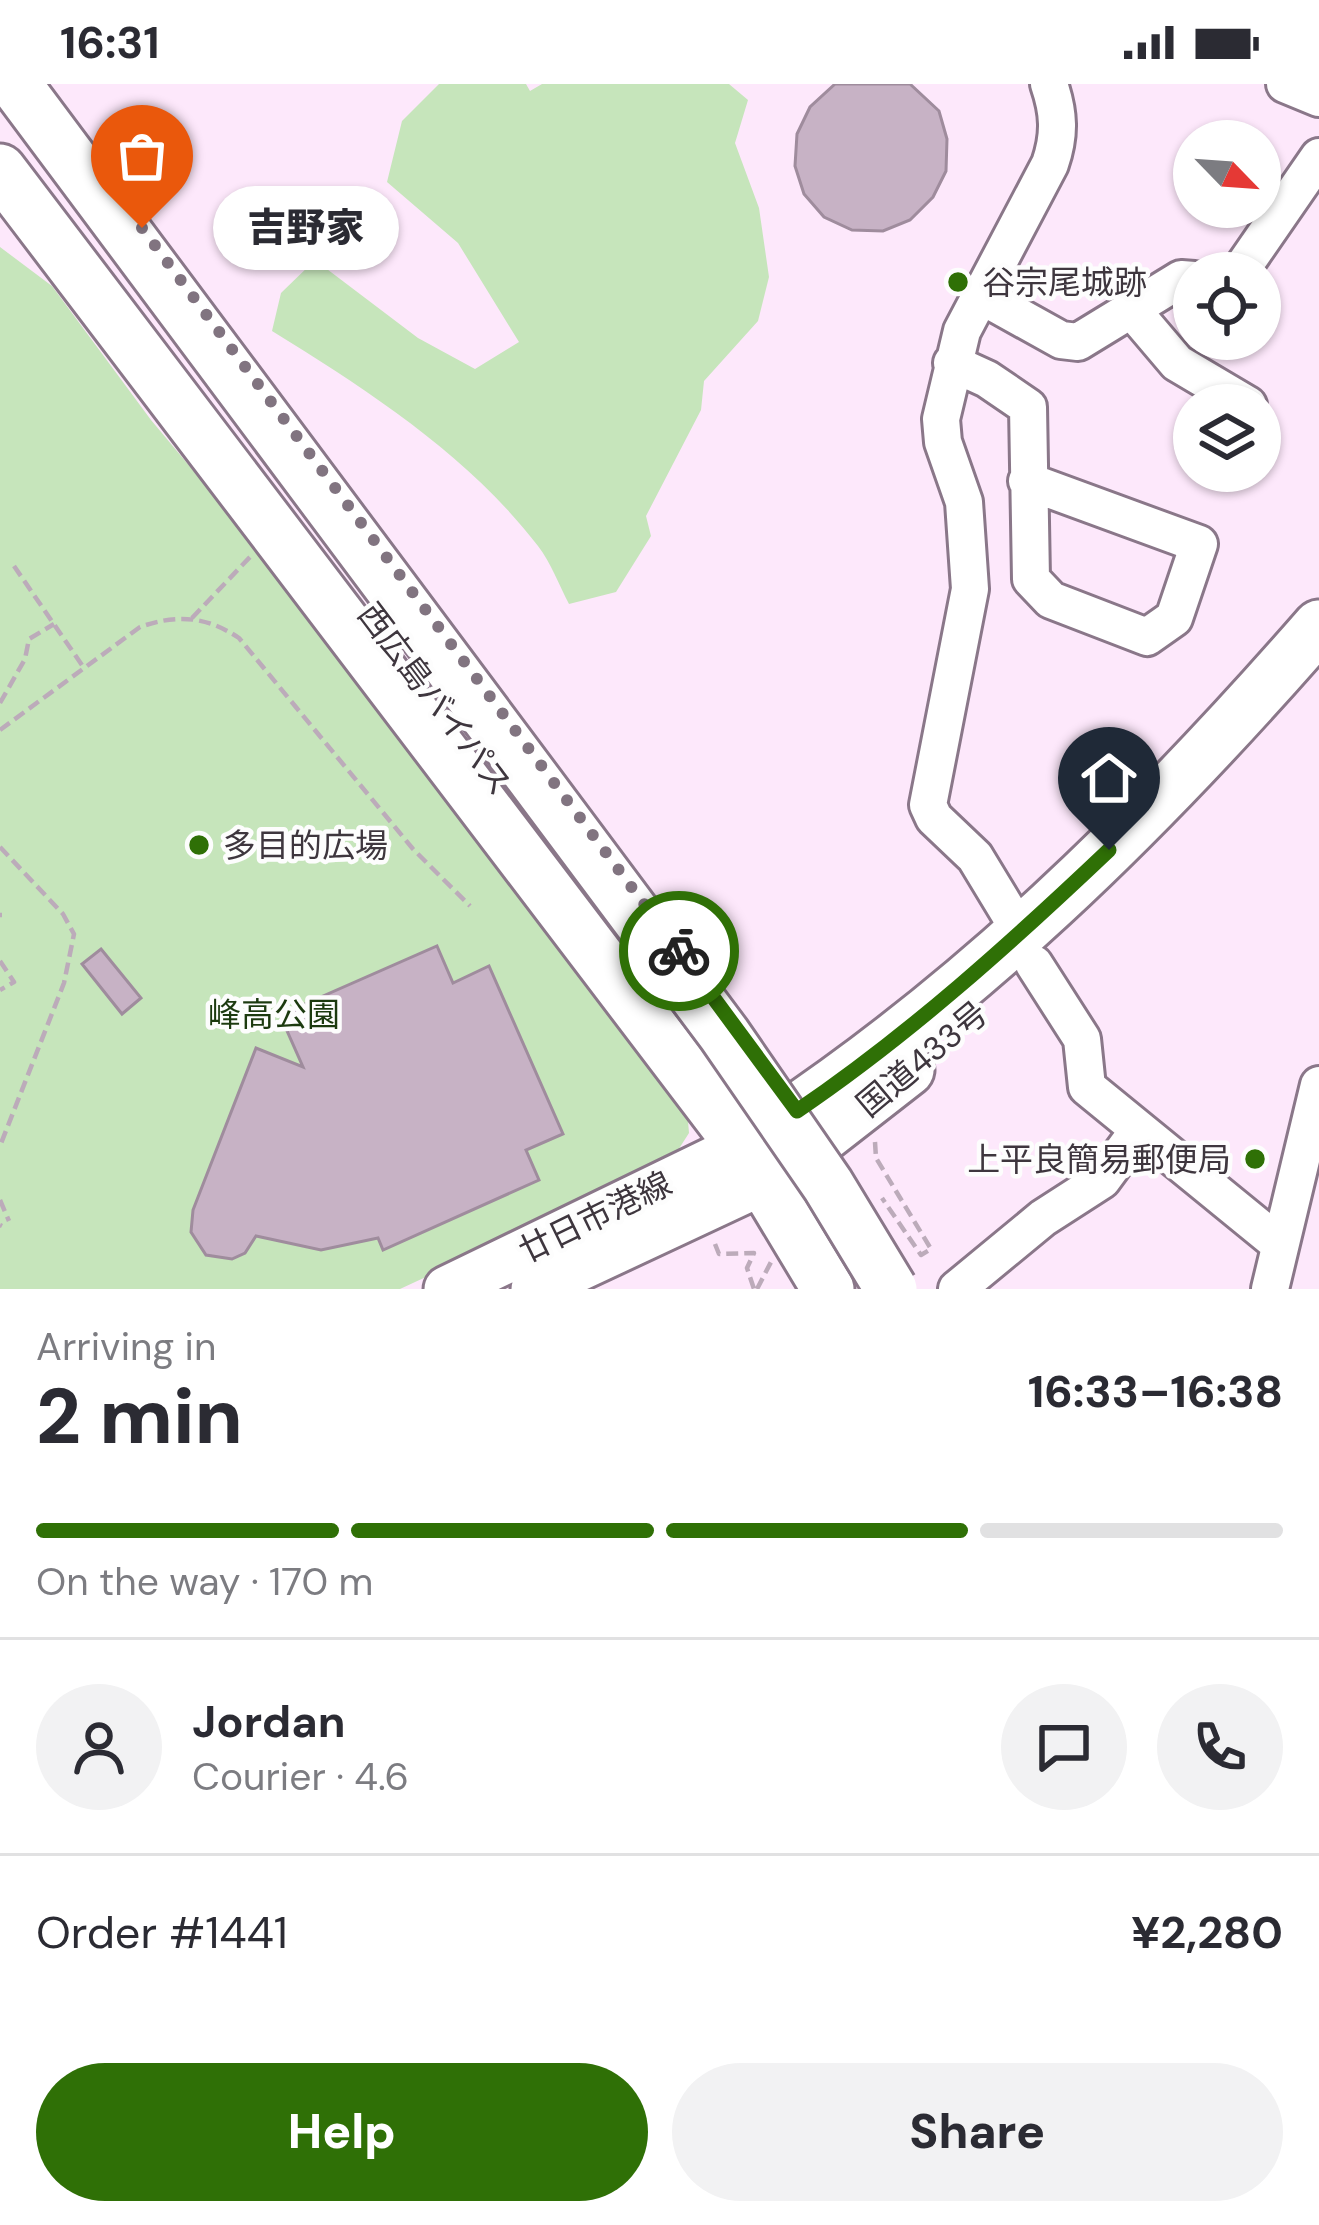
<!DOCTYPE html>
<html lang="en">
<head>
<meta charset="utf-8">
<style>
  :root { --surface:#fff; --page:#f2f2f3; --text:#2b2b33; --muted:#7c7c81; --line:#e1e1e2; --accent:#2f7006 }
  body { margin:0; font-family:"DM Sans","Noto Sans JP",sans-serif; background:var(--page); color:var(--text); height:100vh; display:flex; flex-direction:column; font-size:45px; white-space:nowrap }
  * { box-sizing:border-box; margin:0 }
  p { font-size:39px; color:var(--muted) }
  .icon { flex:none; width:66px; height:66px; fill:none; stroke:currentColor; stroke-width:2; stroke-linecap:round; stroke-linejoin:round }
  .map { position:relative; height:1205px; overflow:hidden }
  .drawer { display:flex; flex-direction:column; background:var(--surface); flex:1 }
  .drawer>* { flex:none }
  .needle { width:78px; rotate:115deg }
  .controls { position:absolute; left:1173px; top:36px; display:grid; gap:24px }
  .controls a { display:grid; place-items:center; width:108px; height:108px; border-radius:50%; background:var(--surface); box-shadow:0 3px 9px #0004; font-size:60px }
  .pin { position:absolute; display:grid; place-items:center; width:102px; height:102px; color:#fff; margin:-123px -51px; border-radius:50% 50% 50% 0; rotate:-45deg; box-shadow:0 0 12px #0007 }
  .pin .icon { rotate:45deg }
  .courier { position:absolute; display:grid; place-items:center; width:120px; height:120px; margin:-60px; border:9px solid #2f7006; border-radius:50%; background:#fff; color:#222; box-shadow:0 3px 15px #0007 }
  .bubble { position:absolute; height:84px; border-radius:42px; background:var(--surface); box-shadow:0 3px 9px #0004; font-size:39px; font-weight:800; line-height:84px; text-align:center }
  .summary em { font-style:normal; font-weight:800 }
  .summary div { display:flex; flex-direction:column-reverse }
  .summary { display:flex; align-items:center; justify-content:space-between; height:204px; padding:0 36px }
  h1 { font-size:78px; font-weight:800; line-height:90px }
  .bar { display:grid; grid-template-columns:repeat(4,1fr); gap:18px 12px; align-content:center; height:144px; padding:0 36px }
  .bar i { height:15px; border-radius:9px; background:var(--line) }
  .bar .active { background:var(--accent) }
  .bar p { grid-column:span 4 }
  .line { display:flex; align-items:center; gap:30px; padding:0 36px; border-top:3px solid var(--line) }
  .line div { flex:1 }
  .round { display:grid; place-items:center; flex:none; width:126px; height:126px; border-radius:63px; background:var(--page) }
  .cta { display:flex; gap:24px; margin-top:auto; padding:24px 36px }
  .cta a { flex:1; height:138px; border-radius:72px; background:var(--accent); color:#fff; font-size:48px; font-weight:800; line-height:138px; text-align:center }
  .cta a+a { background:var(--page); color:var(--text) }
  .status { display:flex; justify-content:space-between; align-items:center; height:84px; padding:0 60px; background:var(--surface); direction:ltr }
  .status svg { height:33px; fill:currentColor }
  .map>svg:first-child { display:block }
  .green { fill:#c6e5bb }
  .building { fill:#c7b2c5; stroke:#9f8c9d; stroke-width:3 }
  .lines { fill:none; stroke-linecap:round; stroke-linejoin:round }
  .minor-casing { stroke:#8a7789; stroke-width:42 }
  .major-casing { stroke:#8a7789; stroke-width:51 }
  .highway-casing { stroke:#8a7789; stroke-width:57 }
  .path { stroke:#bcabba; stroke-width:4.5; stroke-dasharray:12 6; stroke-linecap:butt }
  .minor { stroke:#fff; stroke-width:36 }
  .major { stroke:#fff; stroke-width:45 }
  .highway { stroke:#fff; stroke-width:51 }
  .highway-bridge-casing { stroke:#8a7789; stroke-width:57; stroke-linecap:butt }
  .highway-bridge { stroke:#fff; stroke-width:51 }
  .done { stroke:#817480; stroke-width:12; stroke-dasharray:0 21.6 }
  .route { stroke:#2f7006; stroke-width:15 }
  .poi-dot { fill:#2f7006; stroke:#fdfdfd; stroke-width:4.5 }
  .labels { text-anchor:middle; dominant-baseline:central; stroke-width:9; stroke-linejoin:round; paint-order:stroke }
  .poi-label { font-size:33px; fill:#3e363e; stroke:#fdfdfd; text-anchor:start }
  .street-label { font-size:33px; fill:#3e363e; stroke:#fdfdfd }
  .park-label { font-size:33px; fill:#1c3a0f; stroke:#fdfdfd }
</style>
</head>
<body>
<div class="status"><b>16:31</b><svg viewBox="0 0 49 12"><path d="M0 12V9h3v3zM5 12V6h3v6zM10 12V3h3v9zM15 12V0h3v12zM26 1h20v11H26zM47 4h2v5h-2z"/></svg></div>
<div class="map">
<svg width="1319" height="1205" viewBox="0 0 1319 1205">
  <rect width="100%" height="100%" fill="#fde8fb"/>
  <path class="green" d="M439 0H526L530 7 542 0H729L748 16 735 59 759 124 769 193 758 237 704 297 701 326 646 432 651 452 616 508 569 520C559 501 551 479 538 462 468 371 369 307 272 247L281 209 315 176 418 254 475 285 519 258 458 159 387 98 402 37Z
    M0 163 52 202 151 336 258 464 687 1025 689 1049 673 1074 622 1102 400 1205H0Z"/>
  <path class="building" d="M910 0 939 27 947 55 946 87 933 113 910 136 883 147 852 146 824 133 804 110 795 82 797 50 810 23 835 0Z
    M167 39 185 64 148 92 129 65Z
    M437 862 453 899 489 882 563 1050 526 1066 539 1096 383 1166 378 1154 321 1166 256 1152 245 1169 232 1175 206 1171 191 1148 193 1126 256 964 303 983 280 931Z
    M101 865 141 914 122 930 82 880Z"/>
  <g class="lines">
    <defs>
      <path id="minor" d="M1285 0 1319 14
        M1239 189 1319 73
        M980 211 1061 256 1078 258 1181 195 1194 196
        M1132 226 1177 279 1248 321
        M952 279 987 295 1028 323 1031 495 1051 516 1147 553 1174 534 1199 460 1027 397
        M1021 849 975 773 934 734 928 721 970 505 964 418 943 358 941 335 962 247 1050 80C1060 51 1059 29 1049 0
        M1034 880 1082 955 1087 1003 1278 1159
        M957 1205 1043 1134 1102 1096 1138 1047
        M1270 1205 1319 1001"/>
      <path id="major" d="M447 1205 742 1062
        M534 1205 765 1097"/>
      <path id="highway" d="M0 86 742 1062 828 1205
        M748 1058C965 919 1150 736 1319 542
        M772 1092 908 986"/>
    </defs>
    <use href="#minor" class="minor-casing"/>
    <use href="#major" class="major-casing"/>
    <use href="#highway" class="highway-casing"/>
    <path class="path" d="M14 482 84 584
      M192 534 250 473
      M0 619 25 575 29 555 54 540
      M0 646 140 543C177 530 206 532 239 554L413 765 470 822
      M0 763 63 830 74 850 64 899 0 1062
      M0 831H2
      M0 877 14 898 0 906
      M875 1058 876 1074 931 1165 921 1171 882 1114
      M0 1116 9 1137
      M0 1141 2 1142
      M715 1160 719 1170 754 1169 747 1184 754 1205
      M757 1205 771 1178"/>
    <use href="#minor" class="minor"/>
    <use href="#major" class="major"/>
    <use href="#highway" class="highway"/>
    <defs>
      <path id="highway-bridge" d="M15 0 724 950 828 1101 891 1205"/>
    </defs>
    <use href="#highway-bridge" class="highway-bridge-casing"/>
    <use href="#highway-bridge" class="highway-bridge"/>
  </g>
  <g class="lines">
    <path class="done" d="M142 144 679 867"/>
    <path class="route" d="M679 867 797 1027C909 951 1011 859 1109 766"/>
  </g>
  <g class="poi-dot">
    <circle cx="958" cy="198" r="12"/>
    <circle cx="199" cy="761" r="12"/>
    <circle cx="1255" cy="1075" r="12"/>
  </g>
  <g class="labels">
    <g class="poi-label">
      <text x="982" y="198">谷宗尾城跡</text>
      <text x="223" y="761">多目的広場</text>
      <text x="1231" y="1075" text-anchor="end">上平良簡易郵便局</text>
    </g>
    <g class="street-label">
      <text transform="translate(435 615) rotate(53)">西広島バイパス</text>
      <text transform="translate(922 975) rotate(-40)">国道433号</text>
      <text transform="translate(595 1133) rotate(-26)">廿日市港線</text>
    </g>
    <g class="park-label">
      <text x="274" y="930">峰高公園</text>
    </g>
  </g>
</svg>
<div class="controls">
<a><svg class="needle" viewBox="-14 -14 28 28"><path d="M0-13l5 13h-10z" fill="#e53935"/><path d="M0 13l5-13h-10z" fill="#7c7c81"/></svg></a>
<a><svg class="icon" aria-label="locate" viewBox="0 0 24 24"><circle cx="12" cy="12" r="6"/><path d="M12 2v4M12 18v4M2 12h4M18 12h4"/></svg></a>
<a><svg class="icon" aria-label="layers" viewBox="0 0 24 24"><path d="M12 4l9 5-9 5-9-5zM3 14l9 5 9-5"/></svg></a>
</div>
<div class="pin" style="left:142px;top:144px;background:#ea580c"><svg class="icon" aria-label="bag" viewBox="0 0 24 24"><path d="M5 8h14l-1 12H6zM9 8a3 3 0 0 1 6 0"/></svg></div>
<div class="pin" style="left:1109px;top:766px;background:#1f2937"><svg class="icon" aria-label="home" viewBox="0 0 24 24"><path d="M3 11l9-7 9 7M6 9v11h12V9"/></svg></div>
<div class="courier" style="left:679px;top:867px"><svg class="icon" aria-label="bike" viewBox="0 0 24 24"><circle cx="6" cy="16" r="4"/><circle cx="18" cy="16" r="4"/><path d="M6 16l4-8h5l3 8M10 8l3 8H6M13 5h3"/></svg></div>
<div class="bubble" style="left:213px;top:102px;width:186px">吉野家</div>
</div>
<section class="drawer">
<div class="summary"><div><h1>2 min</h1><p>Arriving in</p></div><em>16:33–16:38</em></div>
<div class="bar"><i class="active"></i><i class="active"></i><i class="active"></i><i></i><p>On the way · 170 m</p></div>
<div class="line" style="height:216px"><a class="round"><svg class="icon" aria-label="person" viewBox="0 0 24 24"><circle cx="12" cy="8" r="4"/><path d="M4 21q1-7 8-7t8 7"/></svg></a><div><b>Jordan</b><p>Courier · 4.6</p></div><a class="round"><svg class="icon" aria-label="chat" viewBox="0 0 24 24"><path d="M4 5h16v11H9l-5 4z"/></svg></a><a class="round"><svg class="icon" aria-label="phone" viewBox="0 0 24 24"><path d="M5 4h4l2 5-3 2q2 4 5 5l2-3 5 2v4C11 20 4 13 5 4z"/></svg></a></div>
<div class="line" style="height:156px"><div>Order #1441</div><b>¥2,280</b></div>
<div class="cta"><a>Help</a><a>Share</a></div>
</section>
</body>
</html>
